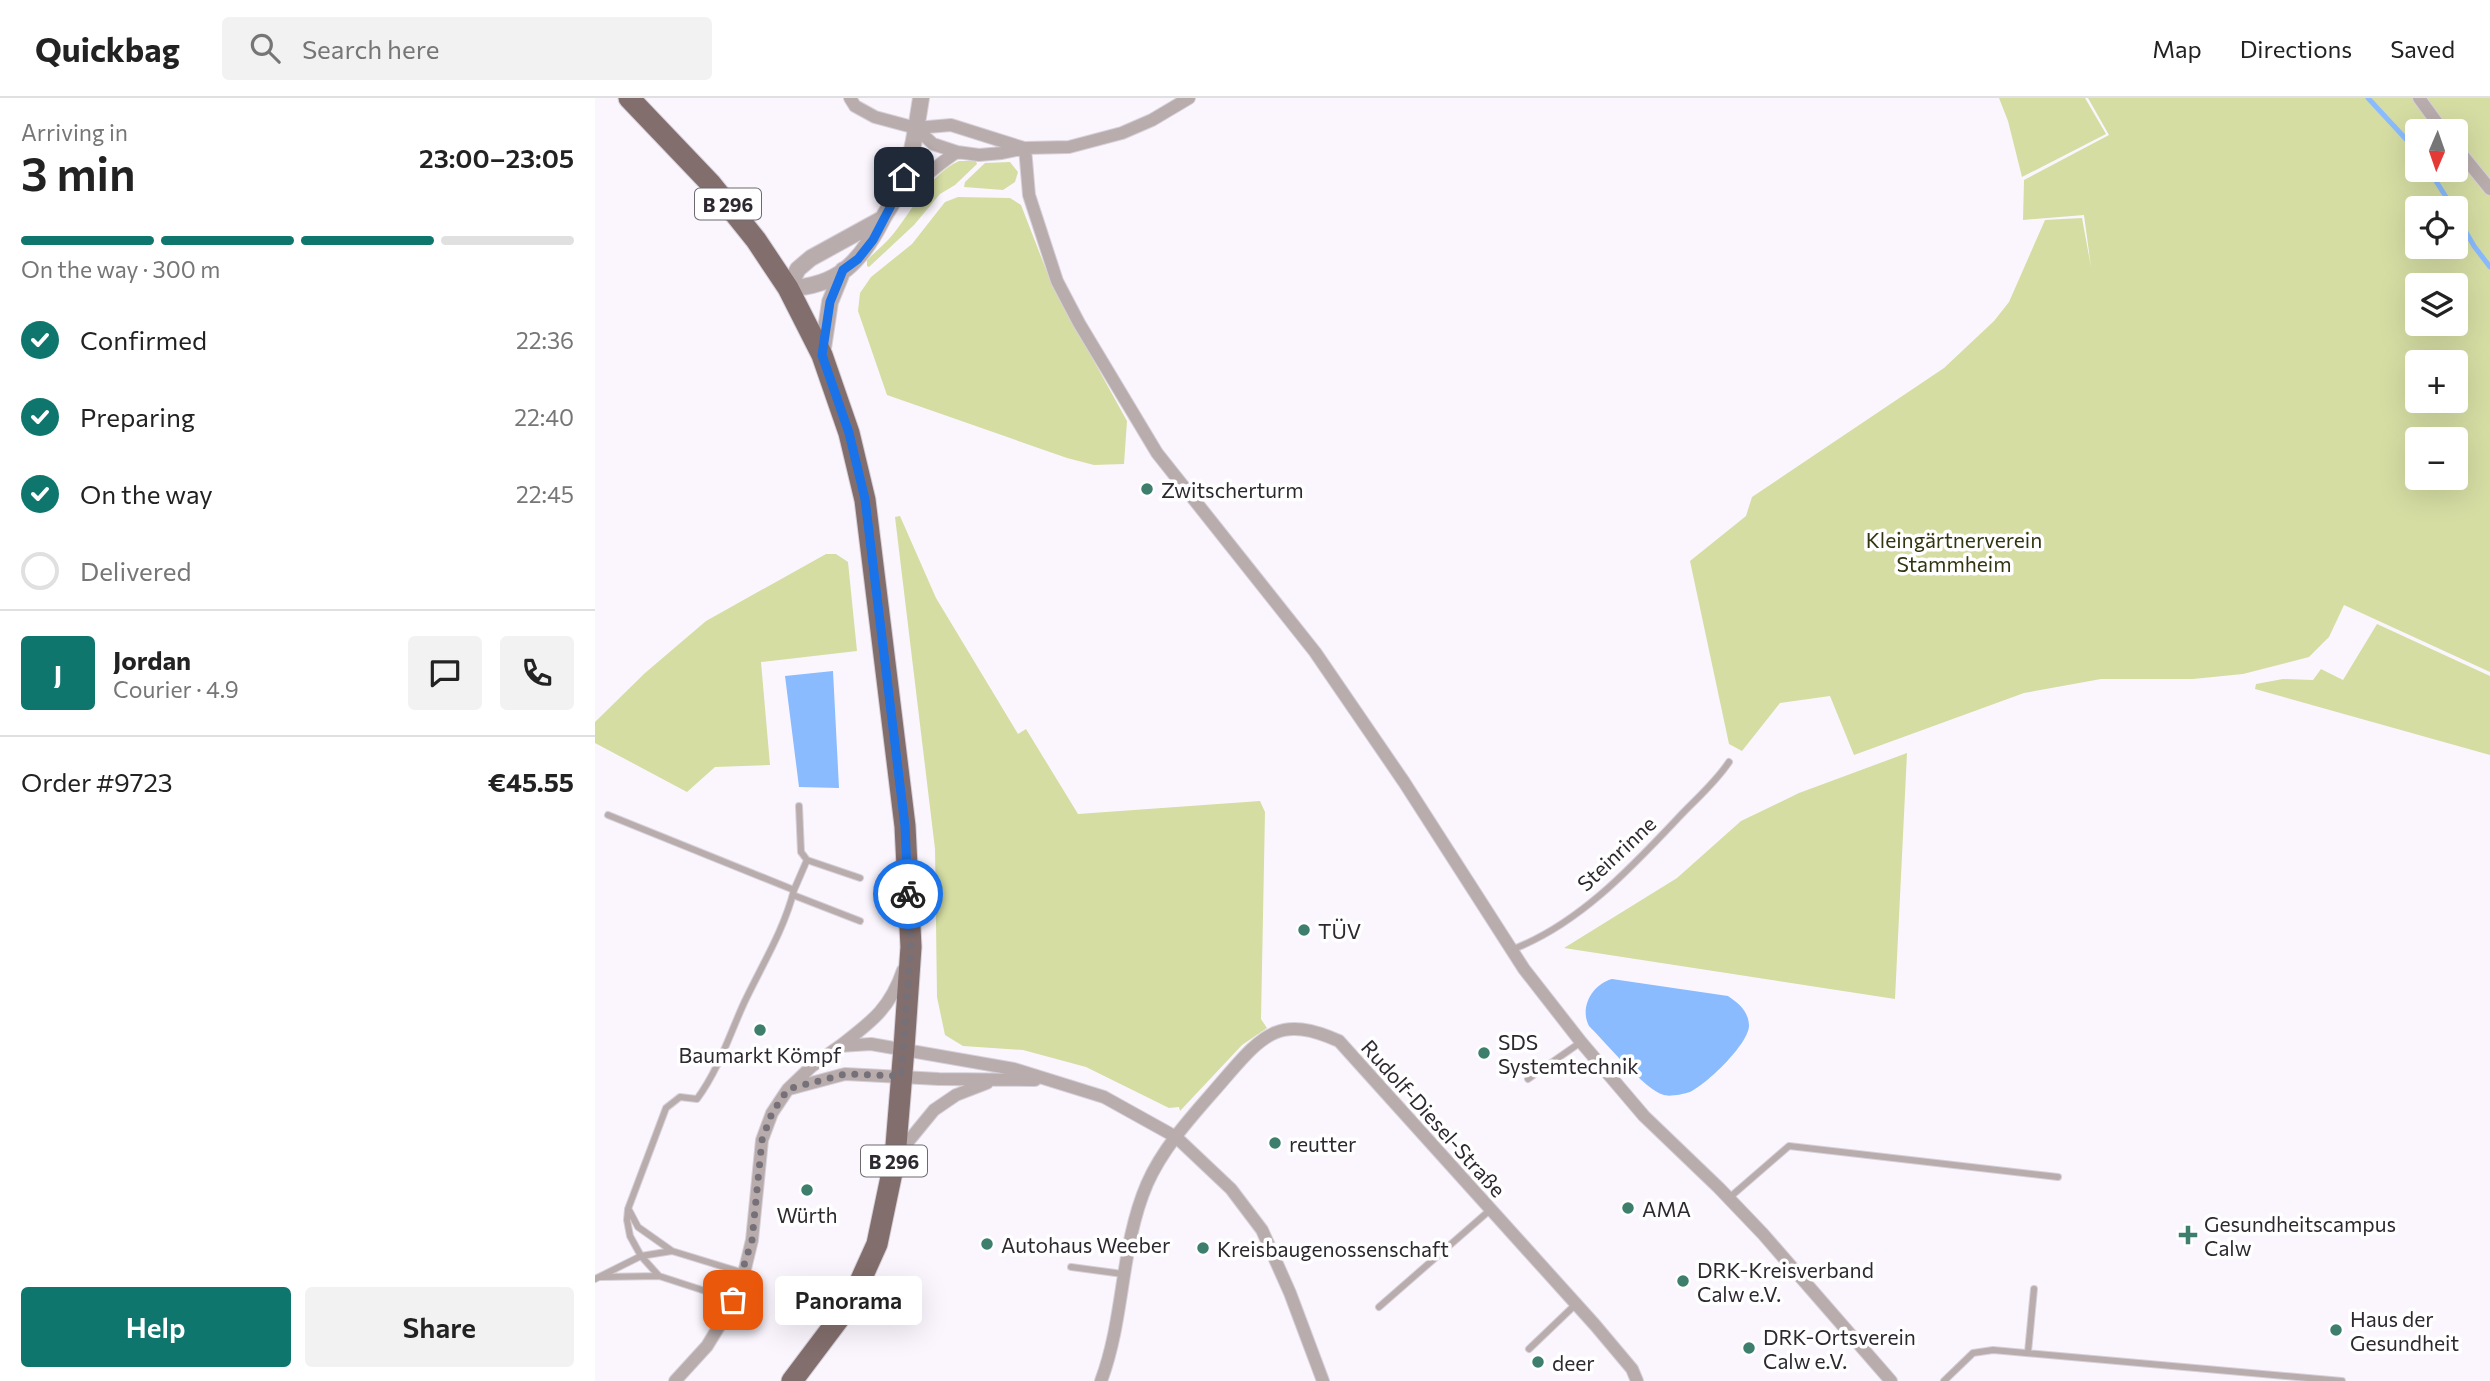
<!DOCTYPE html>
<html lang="en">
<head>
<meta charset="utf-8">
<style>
  :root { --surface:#fff; --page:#f2f2f2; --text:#222; --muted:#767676; --line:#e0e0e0; --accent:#0f766e }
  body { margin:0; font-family:Commissioner,sans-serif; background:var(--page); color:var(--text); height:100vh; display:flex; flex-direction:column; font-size:26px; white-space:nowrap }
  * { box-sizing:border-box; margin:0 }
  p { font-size:23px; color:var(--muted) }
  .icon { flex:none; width:38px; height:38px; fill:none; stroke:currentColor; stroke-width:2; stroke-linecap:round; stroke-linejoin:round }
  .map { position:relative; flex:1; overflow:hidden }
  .side { display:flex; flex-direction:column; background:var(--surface); width:595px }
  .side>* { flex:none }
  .needle { width:46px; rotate:182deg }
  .controls { position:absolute; left:1810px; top:21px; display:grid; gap:14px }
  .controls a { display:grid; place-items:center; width:63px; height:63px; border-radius:7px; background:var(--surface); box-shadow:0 7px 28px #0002; font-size:35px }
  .pin { position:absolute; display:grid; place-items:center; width:60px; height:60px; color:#fff; margin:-30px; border-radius:14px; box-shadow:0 4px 10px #0006 }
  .courier { position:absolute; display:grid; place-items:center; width:70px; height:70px; margin:-35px; border:5px solid #1a73e8; border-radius:50%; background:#fff; color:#222; box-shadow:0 2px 9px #0007 }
  .bubble { position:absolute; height:49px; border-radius:7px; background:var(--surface); box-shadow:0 7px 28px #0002; font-size:23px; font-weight:600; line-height:49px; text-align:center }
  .summary em { font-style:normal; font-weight:600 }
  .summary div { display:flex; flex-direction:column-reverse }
  .summary { display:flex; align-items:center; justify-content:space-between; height:119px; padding:0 21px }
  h1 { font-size:46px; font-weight:600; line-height:52px }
  .bar { display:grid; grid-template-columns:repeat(4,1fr); gap:10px 7px; align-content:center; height:84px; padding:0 21px }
  .bar i { height:9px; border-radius:5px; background:var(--line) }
  .bar .current { background:var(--accent) }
  .bar p { grid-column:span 4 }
  .line { display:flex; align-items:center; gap:18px; padding:0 21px; border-top:2px solid var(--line) }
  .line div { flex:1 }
  .round { display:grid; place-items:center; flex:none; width:74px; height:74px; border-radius:7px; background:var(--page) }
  ol { padding:0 21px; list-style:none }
  li { display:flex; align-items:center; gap:21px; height:77px }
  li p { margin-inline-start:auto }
  li .icon { padding:7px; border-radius:50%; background:var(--accent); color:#fff; stroke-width:4 }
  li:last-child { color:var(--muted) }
  li i { width:38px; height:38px; border:4px solid var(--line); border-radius:50% }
  .action { display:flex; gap:14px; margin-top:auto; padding:14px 21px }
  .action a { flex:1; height:80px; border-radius:7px; background:var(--accent); color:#fff; font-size:28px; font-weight:600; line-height:80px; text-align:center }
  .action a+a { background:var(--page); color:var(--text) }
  header { display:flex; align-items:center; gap:42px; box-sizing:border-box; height:98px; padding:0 35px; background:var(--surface); border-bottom:2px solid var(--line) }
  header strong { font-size:33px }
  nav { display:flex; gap:38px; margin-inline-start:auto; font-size:24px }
  .search { width:490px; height:63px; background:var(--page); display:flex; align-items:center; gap:18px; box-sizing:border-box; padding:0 24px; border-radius:7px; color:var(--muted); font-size:26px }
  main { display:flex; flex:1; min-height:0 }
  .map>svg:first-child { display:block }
  .green { fill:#d5dda3; fill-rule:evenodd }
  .water { fill:#8abbff }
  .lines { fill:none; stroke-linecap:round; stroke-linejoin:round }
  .stream { stroke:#8abbff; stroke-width:5 }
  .service-casing { stroke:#d6d1d9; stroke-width:8 }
  .minor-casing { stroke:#d6d1d9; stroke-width:14 }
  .tertiary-casing { stroke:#d6d1d9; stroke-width:18 }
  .primary-casing { stroke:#d6d1d9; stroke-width:23 }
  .service { stroke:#b8acac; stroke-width:6 }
  .minor { stroke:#b8acac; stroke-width:12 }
  .tertiary { stroke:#b8acac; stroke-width:16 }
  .primary { stroke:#826e6c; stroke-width:21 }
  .done { stroke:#767178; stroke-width:7; stroke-dasharray:0 12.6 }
  .route { stroke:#1a73e8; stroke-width:9 }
  .poi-dot { fill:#3d7e6d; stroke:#fff; stroke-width:2.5 }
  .labels { text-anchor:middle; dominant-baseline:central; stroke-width:7; stroke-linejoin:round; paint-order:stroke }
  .shield { fill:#fff; stroke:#6d696e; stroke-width:2 }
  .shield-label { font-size:19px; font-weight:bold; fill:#2e2930 }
  .poi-label { font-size:21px; fill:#2e2930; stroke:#fff; text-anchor:start }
  .park-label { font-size:21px; fill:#323510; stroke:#fff }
  .street-label { font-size:21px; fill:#2e2930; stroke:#fff }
</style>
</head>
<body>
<header>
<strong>Quickbag</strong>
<div class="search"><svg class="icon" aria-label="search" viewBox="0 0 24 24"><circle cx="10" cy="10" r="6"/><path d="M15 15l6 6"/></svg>Search here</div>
<nav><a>Map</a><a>Directions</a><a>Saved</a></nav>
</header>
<main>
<section class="side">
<div class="summary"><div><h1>3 min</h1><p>Arriving in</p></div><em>23:00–23:05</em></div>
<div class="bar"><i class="current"></i><i class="current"></i><i class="current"></i><i></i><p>On the way · 300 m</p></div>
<ol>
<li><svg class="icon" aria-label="check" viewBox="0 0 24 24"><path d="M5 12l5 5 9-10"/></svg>Confirmed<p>22:36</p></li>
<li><svg class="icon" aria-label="check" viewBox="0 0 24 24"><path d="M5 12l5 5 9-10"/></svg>Preparing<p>22:40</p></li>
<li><svg class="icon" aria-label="check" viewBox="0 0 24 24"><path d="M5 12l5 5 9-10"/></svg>On the way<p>22:45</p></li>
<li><i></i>Delivered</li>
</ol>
<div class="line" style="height:126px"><b class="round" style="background:var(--accent);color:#fff">J</b><div><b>Jordan</b><p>Courier · 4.9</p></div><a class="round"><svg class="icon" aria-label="chat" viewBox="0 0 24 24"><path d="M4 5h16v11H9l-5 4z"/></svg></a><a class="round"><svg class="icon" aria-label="phone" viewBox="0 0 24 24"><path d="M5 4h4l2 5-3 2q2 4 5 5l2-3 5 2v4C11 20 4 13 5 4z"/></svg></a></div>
<div class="line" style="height:91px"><div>Order #9723</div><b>€45.55</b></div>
<div class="action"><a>Help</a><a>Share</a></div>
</section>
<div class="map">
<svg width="1895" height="1283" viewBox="0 0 1895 1283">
  <rect width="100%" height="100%" fill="#fbf6fe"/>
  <path class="green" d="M1404 0H1490L1511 36 1427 79 1413 23Z
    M1493 0H1895V574L1749 507 1734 539 1714 559 1648 576 1598 581H1506L1429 595 1259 657 1235 598 1185 605 1147 653 1134 646 1095 463 1151 418 1157 399 1349 270 1399 223 1414 204 1450 122 1487 120 1496 169 1489 117 1428 122 1429 82 1514 37ZM1822 33H1860V72H1822ZM1822 110H1860V149H1822ZM1822 187H1860V226H1822ZM1822 264H1860V303H1822ZM1822 341H1860V380H1822Z
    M364 63H381L382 66 360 87 345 96 319 127 274 169 272 168V162C281 153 291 145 299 135 319 110 334 77 364 63Z
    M415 64 423 74 420 84 408 92 369 89 370 84 390 65Z
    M363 99 415 100 426 107 457 187 532 323 529 366 499 367 472 360 292 297 263 213 265 195 276 179 317 146 350 104Z
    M305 418 341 500 423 636 431 631 483 716 665 703 670 714 666 921 672 930 647 947 585 1013 584 1009 574 1010 491 969 428 952 368 948 350 937 342 899 340 751 300 419Z
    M231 456H241L253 464 262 553 166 564 175 667 120 669 92 694 0 645V624L50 575 111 523Z
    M1782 526 1895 578V657L1660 591 1661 586 1688 581 1718 582 1726 571 1748 582Z
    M1312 655 1300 901 969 850 1082 780 1146 723 1204 695Z"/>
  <path class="water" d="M238 573 244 690 204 689 190 578Z
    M1017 881 1133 898C1143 905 1153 912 1154 927 1155 945 1111 987 1095 994 1089 996 1074 999 1069 997 1051 993 1009 943 994 928 984 909 998 886 1017 881Z"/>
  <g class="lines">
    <path class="stream" d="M1773 0 1822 53
      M1834 72 1858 110
      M1860 115 1879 148 1895 169"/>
    <defs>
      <path id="service" d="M204 708 206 754 212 762
        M13 717 199 792 212 762 265 780
        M198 797 265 823
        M916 852C983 827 1036 770 1084 719 1101 701 1120 685 1134 664
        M933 981 986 944
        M1134 1100 1194 1048 1463 1079
        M34 1112 43 1129 77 1153
        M476 1169 528 1176
        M6 1179 64 1178
        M0 1181 46 1158 77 1153 149 1175
        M138 1202 64 1178 46 1158 35 1138 32 1122 33 1111 71 1010 85 999 102 1001C124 971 134 938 149 905 167 867 189 832 199 792
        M784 1209 895 1112
        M934 1251 981 1206
        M1433 1254 1439 1191
        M1349 1283 1378 1255 1398 1252 1747 1283"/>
      <path id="minor" d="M255 0 260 8 280 19 321 30 356 27 429 50
        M1824 0 1848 33
        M321 30 338 46 362 54 384 57 407 55 430 50 474 49 527 35 557 22 594 0
        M1860 48 1895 91
        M430 50 434 97 462 183 484 225 562 355 720 554 809 684 929 871 986 944 1049 1018 1124 1090 1168 1136 1296 1283
        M303 94C324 87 342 66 362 54
        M245 948C276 924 295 911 308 872
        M194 991 250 976 344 981 440 982
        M302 1057 339 1012 361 997 392 985
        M80 1283 112 1248 137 1207 149 1175 157 1142 167 1042 177 1015 193 991 217 968 245 948 276 946 419 971 509 999 581 1039 636 1091 667 1132 695 1195 728 1283
        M506 1283C530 1219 525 1149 552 1086 570 1045 603 1012 631 979 669 935 686 917 744 943L1000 1227 1037 1271 1042 1283"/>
      <path id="tertiary" d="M287 121 216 160 203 171 193 190C243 189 266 163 287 122 292 112 299 104 303 94 317 65 321 31 326 0
        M227 257 235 204 248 172"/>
      <path id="primary" d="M34 0 116 86 161 142 193 190 227 257 254 335 270 402 310 728 316 849 309 950 300 1060 282 1146 255 1206 197 1283"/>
    </defs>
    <use href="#service" class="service-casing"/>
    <use href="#minor" class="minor-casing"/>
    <use href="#tertiary" class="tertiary-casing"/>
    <use href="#primary" class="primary-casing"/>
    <use href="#service" class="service"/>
    <use href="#minor" class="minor"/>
    <use href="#tertiary" class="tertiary"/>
    <use href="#primary" class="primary"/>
  </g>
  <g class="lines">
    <path class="done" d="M138 1202 157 1142 167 1042 177 1015 193 991 250 976 306 978 316 849 313 796"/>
    <path class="route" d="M309 79 303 94 278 142 263 161 248 172 235 204 227 257 254 335 270 401 310 728 313 796"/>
  </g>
  <g class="poi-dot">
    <circle cx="552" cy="391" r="7"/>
    <circle cx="709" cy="832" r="7"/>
    <circle cx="165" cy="932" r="7"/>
    <circle cx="889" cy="955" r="7"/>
    <circle cx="680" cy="1045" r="7"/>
    <circle cx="212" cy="1092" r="7"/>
    <circle cx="1033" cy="1110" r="7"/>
    <path d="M1589.5 1126.5h7v7h7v7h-7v7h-7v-7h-7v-7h7z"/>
    <circle cx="392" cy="1146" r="7"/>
    <circle cx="608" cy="1150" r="7"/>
    <circle cx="1088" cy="1183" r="7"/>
    <circle cx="1741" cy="1232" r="7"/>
    <circle cx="1154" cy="1250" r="7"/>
    <circle cx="943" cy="1264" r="7"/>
  </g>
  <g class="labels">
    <g class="shield">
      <rect x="100" y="90.5" width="66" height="31" rx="5"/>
      <rect x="266" y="1047.5" width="66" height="31" rx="5"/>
    </g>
    <g class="shield-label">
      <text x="133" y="106">B 296</text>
      <text x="299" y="1063">B 296</text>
    </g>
    <g class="poi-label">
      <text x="566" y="391">Zwitscherturm</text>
      <text x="723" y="832">TÜV</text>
      <text x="903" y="943">SDS<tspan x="903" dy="24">Systemtechnik</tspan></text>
      <text x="165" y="956" text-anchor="middle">Baumarkt Kömpf</text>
      <text x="694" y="1045">reutter</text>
      <text x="1047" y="1110">AMA</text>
      <text x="212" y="1116" text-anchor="middle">Würth</text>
      <text x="1609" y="1125">Gesundheitscampus<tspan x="1609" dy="24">Calw</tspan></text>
      <text x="406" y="1146">Autohaus Weeber</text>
      <text x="622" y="1150">Kreisbaugenossenschaft</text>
      <text x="1102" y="1171">DRK-Kreisverband<tspan x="1102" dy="24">Calw e.V.</tspan></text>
      <text x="1755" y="1220">Haus der<tspan x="1755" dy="24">Gesundheit</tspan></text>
      <text x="1168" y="1238">DRK-Ortsverein<tspan x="1168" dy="24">Calw e.V.</tspan></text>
      <text x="957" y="1264">deer</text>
    </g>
    <g class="park-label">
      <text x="1359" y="441">Kleingärtnerverein<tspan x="1359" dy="24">Stammheim</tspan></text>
    </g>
    <g class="street-label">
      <text transform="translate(1021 755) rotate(-43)">Steinrinne</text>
      <text transform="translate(839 1020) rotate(48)">Rudolf-Diesel-Straße</text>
    </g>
  </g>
</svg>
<div class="controls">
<a><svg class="needle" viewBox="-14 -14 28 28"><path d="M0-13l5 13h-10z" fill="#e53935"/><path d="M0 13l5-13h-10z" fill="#767676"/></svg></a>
<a><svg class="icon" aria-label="locate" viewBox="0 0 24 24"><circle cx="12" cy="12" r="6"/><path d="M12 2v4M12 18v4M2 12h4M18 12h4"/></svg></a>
<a><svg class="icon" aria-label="layers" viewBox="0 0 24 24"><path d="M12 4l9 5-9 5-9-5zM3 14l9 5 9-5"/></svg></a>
<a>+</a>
<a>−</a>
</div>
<div class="pin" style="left:138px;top:1202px;background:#ea580c"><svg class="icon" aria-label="bag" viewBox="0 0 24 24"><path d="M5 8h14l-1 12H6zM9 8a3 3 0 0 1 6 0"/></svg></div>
<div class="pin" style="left:309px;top:79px;background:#1f2937"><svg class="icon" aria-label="home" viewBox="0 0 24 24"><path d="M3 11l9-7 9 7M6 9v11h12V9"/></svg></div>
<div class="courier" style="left:313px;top:796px"><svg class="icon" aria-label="bike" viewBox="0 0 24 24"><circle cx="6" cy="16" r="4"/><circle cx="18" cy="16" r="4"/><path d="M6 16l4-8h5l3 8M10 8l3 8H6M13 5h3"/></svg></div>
<div class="bubble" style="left:180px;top:1178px;width:147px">Panorama</div>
</div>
</main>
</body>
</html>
